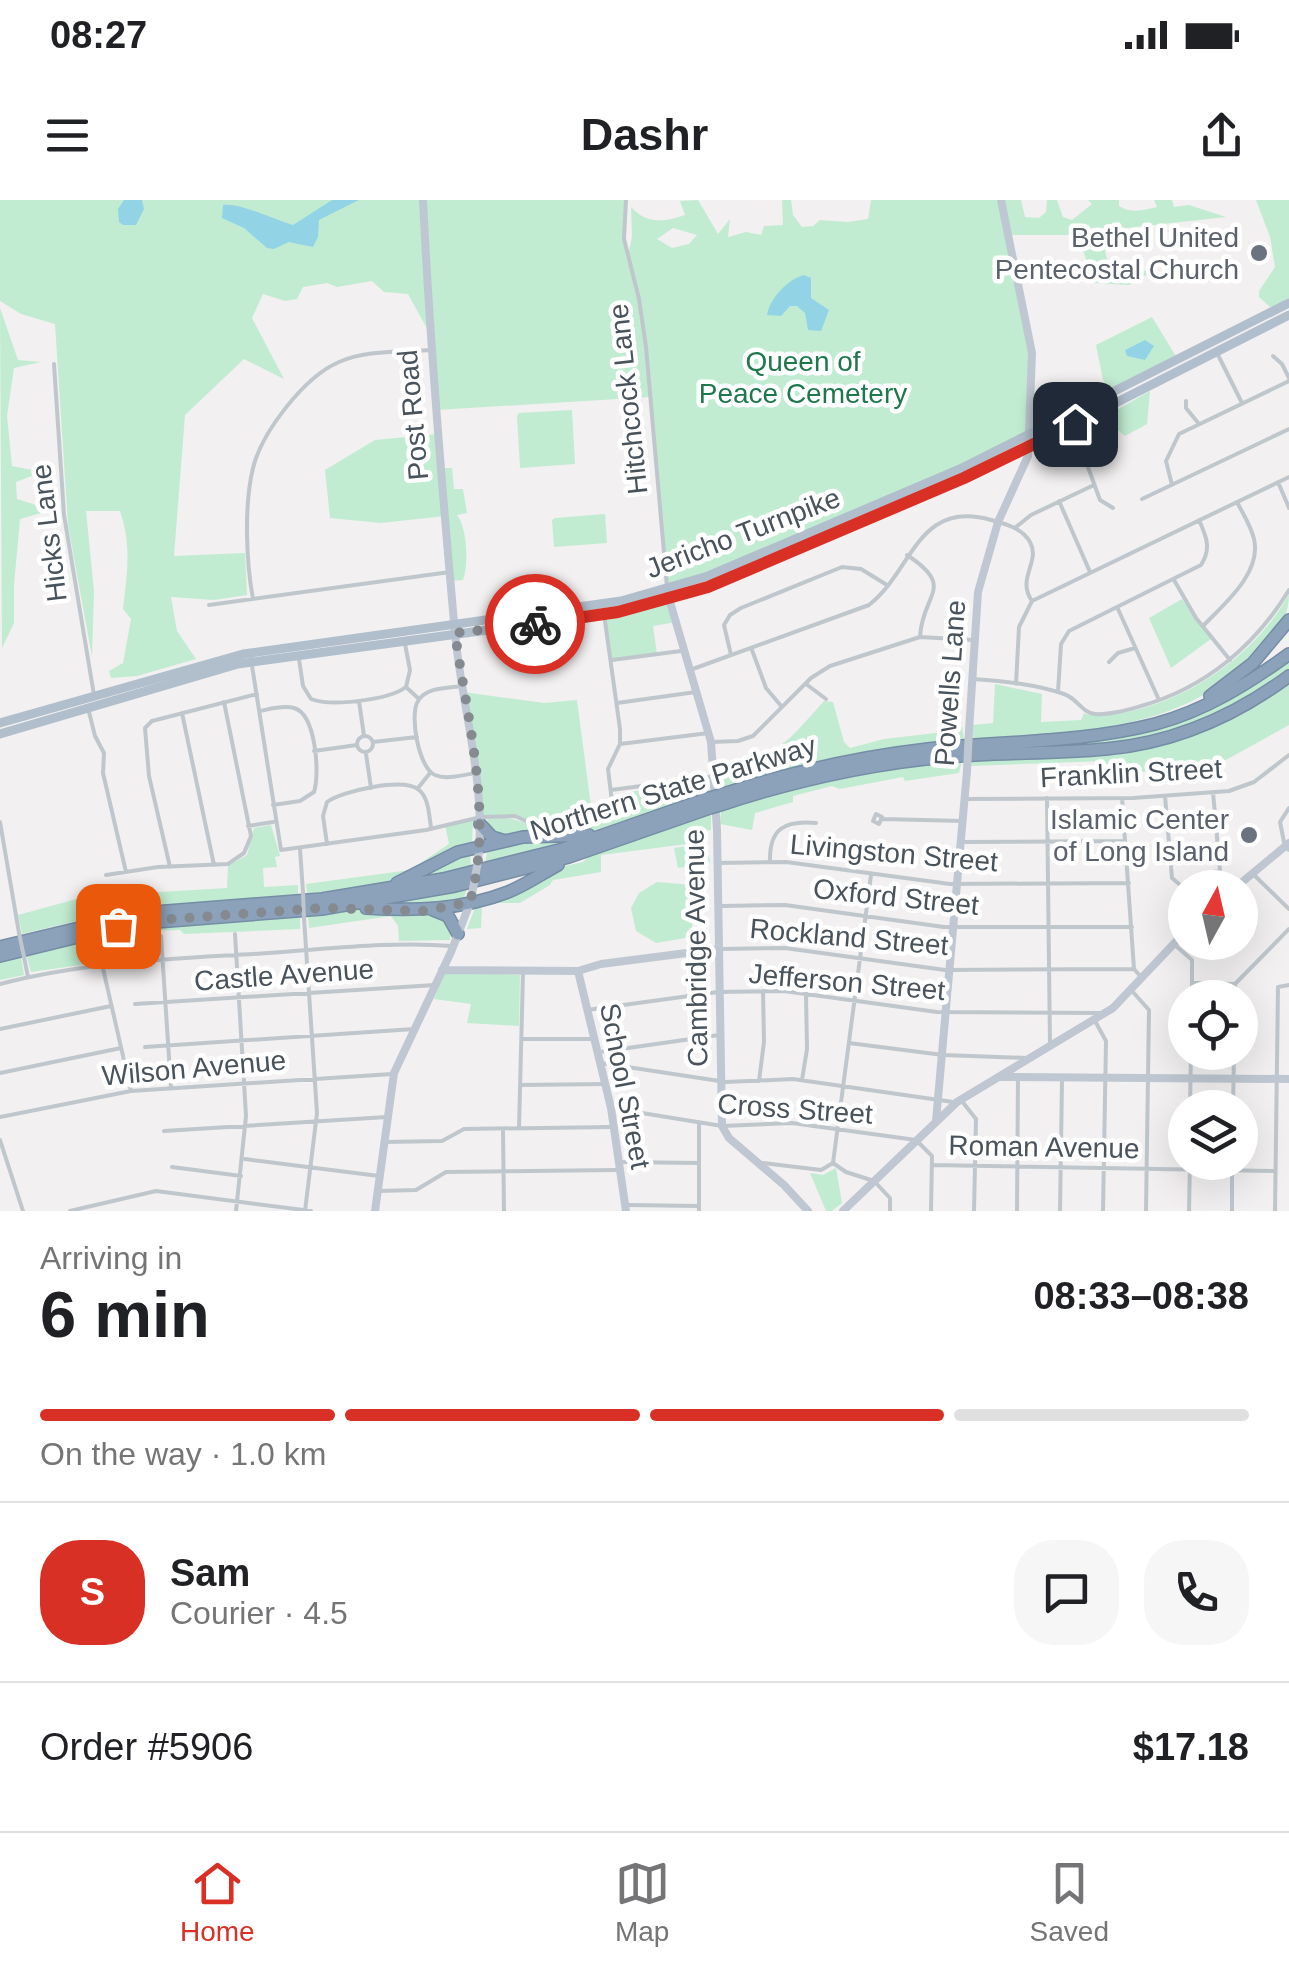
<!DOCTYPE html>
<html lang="en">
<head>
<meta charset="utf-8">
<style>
  :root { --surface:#fff; --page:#f6f6f6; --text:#202124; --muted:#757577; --line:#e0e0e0; --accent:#d93025 }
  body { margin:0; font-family:Helvetica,sans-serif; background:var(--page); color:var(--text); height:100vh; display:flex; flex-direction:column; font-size:38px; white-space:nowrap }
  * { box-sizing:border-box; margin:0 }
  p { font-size:32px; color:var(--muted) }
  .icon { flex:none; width:55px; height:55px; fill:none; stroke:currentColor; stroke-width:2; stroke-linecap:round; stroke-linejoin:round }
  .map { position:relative; height:1011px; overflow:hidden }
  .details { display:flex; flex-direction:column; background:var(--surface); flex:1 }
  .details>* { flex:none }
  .needle { width:65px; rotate:8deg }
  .controls { position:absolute; left:1168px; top:670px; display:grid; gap:20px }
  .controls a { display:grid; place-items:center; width:90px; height:90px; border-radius:50%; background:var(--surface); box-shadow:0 10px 40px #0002; font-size:50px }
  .pin { position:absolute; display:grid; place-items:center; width:85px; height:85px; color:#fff; margin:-42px; border-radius:20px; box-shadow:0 5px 15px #0006 }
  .courier { position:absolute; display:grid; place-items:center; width:100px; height:100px; margin:-50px; border:8px solid #d93025; border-radius:50%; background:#fff; color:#222; box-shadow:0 2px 12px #0007 }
  .overview em { font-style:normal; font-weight:700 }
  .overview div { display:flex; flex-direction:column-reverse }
  .overview { display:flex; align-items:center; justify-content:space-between; height:170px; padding:0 40px }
  h1 { font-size:65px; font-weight:700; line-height:75px }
  .bar { display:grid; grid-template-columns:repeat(4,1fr); gap:15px 10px; align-content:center; height:120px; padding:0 40px }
  .bar i { height:12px; border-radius:8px; background:var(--line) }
  .bar .active { background:var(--accent) }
  .bar p { grid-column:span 4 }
  .line { display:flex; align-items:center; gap:25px; padding:0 40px; border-top:2px solid var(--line) }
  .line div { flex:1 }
  .round { display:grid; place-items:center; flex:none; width:105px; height:105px; border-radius:40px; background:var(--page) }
  .status { display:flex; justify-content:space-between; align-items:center; height:70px; padding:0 50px; background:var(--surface); direction:ltr }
  .status svg { height:28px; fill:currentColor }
  header { display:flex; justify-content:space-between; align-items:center; height:130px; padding:0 40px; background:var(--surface); font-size:45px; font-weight:700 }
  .menu { display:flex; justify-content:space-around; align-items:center; height:140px; border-top:2px solid var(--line); background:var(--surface); font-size:28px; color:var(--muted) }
  .menu a { display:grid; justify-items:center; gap:5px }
  .menu .active { color:var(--accent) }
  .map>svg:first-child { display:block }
  .green { fill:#c1ecd2; fill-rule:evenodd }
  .water { fill:#92d4e6 }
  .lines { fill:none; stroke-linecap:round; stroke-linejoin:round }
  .highway-casing { stroke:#768da6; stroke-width:14 }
  .street { stroke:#bfc7cd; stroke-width:4 }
  .secondary { stroke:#bfc8d2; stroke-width:8 }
  .primary { stroke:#b1bfcc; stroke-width:9 }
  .highway { stroke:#8ba2ba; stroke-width:11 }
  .highway-bridge-casing { stroke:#768da6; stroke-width:14; stroke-linecap:butt }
  .street-bridge { stroke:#bfc7cd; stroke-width:4 }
  .secondary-bridge { stroke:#bfc8d2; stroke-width:8 }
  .highway-bridge { stroke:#8ba2ba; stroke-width:11 }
  .done { stroke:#848a90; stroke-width:10; stroke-dasharray:0 18 }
  .route { stroke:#d93025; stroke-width:12 }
  .worship-dot { fill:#6b7280; stroke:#fff; stroke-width:4 }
  .labels { text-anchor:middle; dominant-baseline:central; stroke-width:9; stroke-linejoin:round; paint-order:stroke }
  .worship-label { font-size:28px; fill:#5b616d; stroke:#fff; text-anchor:end }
  .park-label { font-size:28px; fill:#1e784c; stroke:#fff }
  .street-label { font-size:28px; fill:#49535c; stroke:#fff }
</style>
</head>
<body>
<div class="status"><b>08:27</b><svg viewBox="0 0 49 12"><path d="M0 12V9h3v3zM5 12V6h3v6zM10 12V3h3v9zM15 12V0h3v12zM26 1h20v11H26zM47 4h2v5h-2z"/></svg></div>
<header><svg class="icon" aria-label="menu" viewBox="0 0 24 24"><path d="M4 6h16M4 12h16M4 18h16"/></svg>Dashr<svg class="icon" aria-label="share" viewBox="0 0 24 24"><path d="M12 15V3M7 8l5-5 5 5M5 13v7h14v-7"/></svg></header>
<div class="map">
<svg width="1289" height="1011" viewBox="0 0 1289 1011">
  <rect width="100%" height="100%" fill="#f2f0f0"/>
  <path class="green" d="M0 0H626L624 39 628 56 632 37 631 7C648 25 664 22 685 15L680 1 698 0 718 34 730 19 728 37 746 32 761 35 764 26 783 25 782 0H791L793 15 802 27 813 26 820 20 848 22 868 19 871 0H1021L1025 17 1039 18 1046 12 1047 0H1057L1063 17 1072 20 1092 4 1088 0H1119V6C1131 14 1144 10 1157 7L1154 0H1172L1174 7 1189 5 1226 17 1127 28 1105 51 1108 63 1151 72 1129 85 1095 83 1077 35H1009L1030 142V220L1044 226 1027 237 667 390 650 197 436 210 429 132 408 94 384 92 372 81 337 87 327 83 303 87 297 99 285 101 263 94 252 118 284 179 244 159 185 215 174 356 245 353 247 395 214 400 171 397 177 431 196 459 137 476 111 478 109 471 123 463 131 419 123 409C127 372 132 347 120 311H86L94 391 92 457 68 325 55 124 21 114 0 101ZM673 28 697 35 689 44 672 48 657 39Z
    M1256 0H1289V103L1270 107 1259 97V91L1275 67 1270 37Z
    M0 108 18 160 41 162 14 168 7 216 12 266 42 272 16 282 17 299 52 310 20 319 14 385V423L2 448Z
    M1152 117 1177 158 1111 192 1103 180 1096 145Z
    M1150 191 1147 224 1125 236 1103 218Z
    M572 210 575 264 520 268 517 216 519 213Z
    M438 234 441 268H452L454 289H463L467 313 457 315C467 328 469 364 463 380L450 381 445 316 381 323 330 318 325 270 375 240Z
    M605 314 607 343 554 347 552 320 555 318Z
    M1289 394C1289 421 1272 441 1251 458 1239 468 1228 480 1215 488 1147 533 1052 533 973 539V525L993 523 995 484 1042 494 1041 522 1081 520 1084 513C1097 518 1109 515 1122 513 1190 501 1256 454 1289 394Z
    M669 399 676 422 653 426 657 454 612 460 604 414Z
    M1182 399 1211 439 1171 468 1149 418Z
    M1289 458V471C1183 542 1125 544 1002 548L1176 520Z
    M1289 483V525L1206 571 1114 572 1104 561 971 566 972 559 1193 534 1244 513Z
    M463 492 544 503 577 500 592 614 539 627 515 616 496 615 546 628 635 605 634 591 708 581 709 592 591 632 497 636 488 625 487 616 481 617Z
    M824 501 833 502 844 542 850 548 884 539 961 530 962 525 964 540 846 556 719 589 717 576 734 573V564C779 557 795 533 824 501Z
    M962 560 959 573 905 581 903 577 840 589 832 586 793 596V602L755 613 752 630 720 624 721 611C801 587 879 568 962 560Z
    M711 614V630L695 632V643L601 655V672L553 680 550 685 520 703H482L479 706 482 709 481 728 467 729 476 705 556 668 583 662 588 657Z
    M473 620 472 644 387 683 307 694 306 684 410 670 449 644 445 625Z
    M271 625 280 656 275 657 277 667 263 668 264 687 298 685V694L124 710 22 734 18 715 102 692 108 695 227 688 228 666 247 655 254 628Z
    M573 640 485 664 488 646 510 641Z
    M707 643 710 663 678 668 674 648Z
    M470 652 471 667 411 680Z
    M657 682 692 685 696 690 691 737 656 743 636 731 631 708 639 693Z
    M467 688 464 699 438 707 381 705Z
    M358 710 439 712 451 725 450 740 399 741 398 726 391 716 309 728 308 716Z
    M300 717V729L184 734 180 730 146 731 119 740 123 759 31 772 26 754 141 727Z
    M21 756 24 775 0 780V761Z
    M444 772 520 775 519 826 467 823 471 804 434 799Z
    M836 968 842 1003 832 1011H826L810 973 823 975Z"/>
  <path class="water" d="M124 0H142L144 9 136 25H123L119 22 118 9Z
    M332 0H359L319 20 318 37 313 47 289 42 274 49 267 48 244 28 222 18 223 5C239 2 275 20 293 25Z
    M804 75 811 78V98L829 110 821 131 808 130 805 113 797 106H790L781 116 767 115C770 98 788 79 804 75Z
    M1145 140 1154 146 1145 160 1127 156 1125 150Z"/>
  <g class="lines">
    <defs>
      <path id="highway" d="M1210 496 1253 463 1289 420
        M720 595C788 573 857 557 928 549 1003 541 1081 543 1155 524 1204 511 1248 484 1289 454
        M720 605C793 581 868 564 945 557 998 552 1052 554 1106 549 1173 543 1235 516 1289 476
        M480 624 492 637 505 641
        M397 683 458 652 523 637 589 635
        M366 708C414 711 462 710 508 692 526 685 541 674 558 665
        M433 710 448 716 458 734
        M0 747 142 713 322 699 443 679 563 649 709 598
        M0 756 131 724 322 709 455 686 569 657 710 608"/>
    </defs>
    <use href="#highway" class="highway-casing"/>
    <path class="street" d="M626 0 624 39 639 99 646 147 667 387
      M1217 153 1242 203
      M1273 156 1282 164 1289 178
      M54 164 64 315 94 495
      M1186 201V208L1199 224
      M1095 251 1085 259 1100 300 1113 308
      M1278 282 1289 308
      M1172 285 1166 261 1179 234 1289 181
      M1142 299 1289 229
      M1059 301 1090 372
      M1016 327 1031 315 1094 285
      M907 355C957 388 922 393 920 437
      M1174 380 1196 418 1230 460
      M253 399C246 361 244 305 253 268 262 232 304 177 339 162 366 150 401 152 431 150
      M209 405 450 372
      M1118 409 1159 500
      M1203 426C1224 404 1262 373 1254 339 1251 326 1243 314 1237 302
      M752 450 766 488 782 507
      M250 453 281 650 426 630 481 617 515 616 539 627 613 610 608 569 620 544V529L604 414
      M731 455 724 425 730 415 741 408 842 367 861 369 887 385
      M299 459 303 486 311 499C331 507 389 500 406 487L410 470 405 444
      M612 460 681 451
      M1109 462 1118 453 1135 448
      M690 470 869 405C913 371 917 299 991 320 1006 324 1022 328 1030 342 1041 362 1016 378 1032 401
      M973 479C1002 481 1035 484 1064 494 1077 498 1082 513 1095 514 1110 515 1127 510 1141 506 1205 488 1255 446 1289 390
      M806 484 826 499
      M1016 484 1019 427 1032 401 1289 277
      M462 486C448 488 426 487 418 501 409 515 419 569 435 575 446 580 463 575 475 573
      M406 487 419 499
      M1058 492 1061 444 1069 431 1201 365C1212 348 1206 336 1199 320
      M359 501 364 536
      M617 503 696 492
      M88 508 95 536 104 553 103 573 126 672
      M260 511C270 509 283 505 294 508 316 514 320 574 314 592L300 601 273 605
      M182 513 214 665
      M357 544a8 8 0 1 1 16 0a8 8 0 1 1-16 0Z
      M373 542 417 537
      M711 542 738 541 753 536 811 478 830 466 920 437 973 440
      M620 544 709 533
      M314 551 357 545
      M366 554 371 588
      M418 588 430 573
      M611 590 710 577
      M1213 592 1220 671 1230 688
      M1165 596 1172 678 1185 689
      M1047 598 1050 846
      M1122 598 1134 769 1142 778
      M965 599 1133 598 1229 591 1254 582 1289 555
      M1289 608 1280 622 1285 647 1289 650
      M876 614 882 617 879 624 873 621Z
      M882 619 963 621
      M0 622 19 733
      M248 626 273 622
      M962 642 1125 641
      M327 644 323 616 327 602C342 591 404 577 419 590 429 598 429 616 431 627
      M300 649 303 692
      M770 662C769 629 784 620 816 623
      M717 663 786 662 950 684 1129 683
      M170 667 149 576 145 528 152 521 257 494
      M1252 673 1289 709
      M106 675 158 667 228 664 244 653 251 636 224 502
      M1192 688 1213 672 1220 671
      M722 706 785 705 944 727H1132
      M304 718 317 913 305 1011
      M235 734 246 916 236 1011
      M161 736 171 888
      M1175 745 1192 760V798
      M721 749 785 748 945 770 1134 769
      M24 757 28 777
      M102 764 131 891
      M1195 783 1235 784
      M0 784C88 761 177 759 268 753 329 749 391 741 452 746
      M1235 784 1289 729
      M1132 791 1149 810 1146 1011
      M1235 798V784
      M135 804 435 785
      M587 810 718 792 784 791 937 812 1100 813
      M1095 821 1106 841 1103 1011
      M0 829 111 806
      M522 839H592
      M849 843 943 855 1027 858
      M145 847 414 829
      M600 852 719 835
      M601 863 726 882 793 879 953 902
      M0 873 121 848
      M802 880 807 849 806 795
      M759 881 764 842 763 791
      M520 885 606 884
      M961 900 976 919 974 1011
      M611 908 722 926 792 923 916 940 932 956 931 1011
      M1190 908 1191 852
      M1233 908 1234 852
      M0 917 131 891 392 874
      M519 928 523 773
      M164 931 387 917
      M503 931 504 1011
      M0 940 23 1011
      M384 942 442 941 464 929 611 927
      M245 959 379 976
      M620 962 699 963
      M763 963 821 970 833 963
      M833 963 871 675
      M833 963 846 972 874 981 890 998V1011
      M932 965 1275 971
      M172 967 241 976
      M377 991 416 990 446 972 617 970
      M628 1005 699 1006
      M70 1011 156 991 311 1011
      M699 1011V922
      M1017 1011 1018 876
      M1060 1011 1062 881
      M1189 1011 1190 962
      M1232 1011V962
      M1275 1011 1278 787 1289 785"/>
    <path class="secondary" d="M423 0C430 145 442 289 455 433 462 509 487 585 478 661
      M668 395 711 542 717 630 722 926 729 938 784 985 808 1011
      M969 530 978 392 998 322 1028 256 1032 153 1001 0
      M1235 688 1289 643
      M442 770 578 771 601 764 718 749
      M578 771 611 908 626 1011
      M1001 877 1289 879
      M936 921 967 571
      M375 1011 394 873 451 752 470 703
      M843 1011 957 902 1113 808 1185 732"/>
    <path class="primary" d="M0 523 243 454 621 401 708 376 960 269 1289 103
      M0 534 238 464 604 414 707 387 997 263 1289 115"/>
    <use href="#highway" class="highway"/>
    <defs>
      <path id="highway-bridge" d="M709 598 720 595
        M710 608 720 605"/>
    </defs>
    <use href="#highway-bridge" class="highway-bridge-casing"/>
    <path class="street-bridge" d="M303 692 304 718
      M19 733 24 757"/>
    <path class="secondary-bridge" d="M967 571 969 530
      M472 694 478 661"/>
    <use href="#highway-bridge" class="highway-bridge"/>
  </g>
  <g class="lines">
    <path class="done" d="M118 726 172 719 322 708 424 711 470 702C494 617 467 519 455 433L535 424"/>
    <path class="route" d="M535 424 618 412 708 387 964 278 1075 224"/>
  </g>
  <g class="worship-dot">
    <circle cx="1259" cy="53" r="10"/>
    <circle cx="1249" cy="635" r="10"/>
  </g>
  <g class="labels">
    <g class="worship-label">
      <text x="1239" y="37">Bethel United<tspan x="1239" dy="32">Pentecostal Church</tspan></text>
      <text x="1229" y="619">Islamic Center<tspan x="1229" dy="32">of Long Island</tspan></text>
    </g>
    <g class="park-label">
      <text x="803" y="161">Queen of<tspan x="803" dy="32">Peace Cemetery</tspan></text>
    </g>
    <g class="street-label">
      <text transform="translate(628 199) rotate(-96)">Hitchcock Lane</text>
      <text transform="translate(413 215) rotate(-95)">Post Road</text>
      <text transform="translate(49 333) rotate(-97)">Hicks Lane</text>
      <text transform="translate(743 333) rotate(-21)">Jericho Turnpike</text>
      <text transform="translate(950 483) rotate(-86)">Powells Lane</text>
      <text transform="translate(1131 573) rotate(-3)">Franklin Street</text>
      <text transform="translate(673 588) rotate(-17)">Northern State Parkway</text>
      <text transform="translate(894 653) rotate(5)">Livingston Street</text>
      <text transform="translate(896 697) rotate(6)">Oxford Street</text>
      <text transform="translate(849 737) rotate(5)">Rockland Street</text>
      <text transform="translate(696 748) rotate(-91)">Cambridge Avenue</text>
      <text transform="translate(284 775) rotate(-4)">Castle Avenue</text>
      <text transform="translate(847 782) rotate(5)">Jefferson Street</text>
      <text transform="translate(194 868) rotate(-5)">Wilson Avenue</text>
      <text transform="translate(625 886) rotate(79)">School Street</text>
      <text transform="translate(795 909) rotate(4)">Cross Street</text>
      <text transform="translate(1044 947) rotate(1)">Roman Avenue</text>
    </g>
  </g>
</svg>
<div class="controls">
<a><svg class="needle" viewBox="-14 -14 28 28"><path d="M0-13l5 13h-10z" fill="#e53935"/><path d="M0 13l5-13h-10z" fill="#757577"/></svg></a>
<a><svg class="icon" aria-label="locate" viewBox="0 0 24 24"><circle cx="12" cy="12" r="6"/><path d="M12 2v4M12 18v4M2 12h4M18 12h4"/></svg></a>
<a><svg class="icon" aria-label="layers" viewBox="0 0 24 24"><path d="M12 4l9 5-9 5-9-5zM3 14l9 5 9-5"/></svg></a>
</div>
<div class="pin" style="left:118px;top:726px;background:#ea580c"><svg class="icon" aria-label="bag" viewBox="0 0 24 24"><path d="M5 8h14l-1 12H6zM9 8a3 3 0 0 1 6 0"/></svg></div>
<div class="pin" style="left:1075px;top:224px;background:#1f2937"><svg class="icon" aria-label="home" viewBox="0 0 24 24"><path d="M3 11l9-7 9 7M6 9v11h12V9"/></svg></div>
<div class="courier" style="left:535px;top:424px"><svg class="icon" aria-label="bike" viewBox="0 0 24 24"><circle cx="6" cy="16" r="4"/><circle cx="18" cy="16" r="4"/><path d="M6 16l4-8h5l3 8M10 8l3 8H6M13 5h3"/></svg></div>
</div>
<section class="details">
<div class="overview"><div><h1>6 min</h1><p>Arriving in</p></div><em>08:33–08:38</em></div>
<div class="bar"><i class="active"></i><i class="active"></i><i class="active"></i><i></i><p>On the way · 1.0 km</p></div>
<div class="line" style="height:180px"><b class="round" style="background:var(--accent);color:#fff">S</b><div><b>Sam</b><p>Courier · 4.5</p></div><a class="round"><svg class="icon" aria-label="chat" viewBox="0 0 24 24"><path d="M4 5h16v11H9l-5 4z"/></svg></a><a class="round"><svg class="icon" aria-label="phone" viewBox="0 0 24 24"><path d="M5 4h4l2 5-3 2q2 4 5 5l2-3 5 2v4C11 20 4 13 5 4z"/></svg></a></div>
<div class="line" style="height:130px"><div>Order #5906</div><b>$17.18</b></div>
</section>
<nav class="menu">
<a class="active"><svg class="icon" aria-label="home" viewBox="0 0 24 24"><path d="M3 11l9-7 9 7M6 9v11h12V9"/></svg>Home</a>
<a><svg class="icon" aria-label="map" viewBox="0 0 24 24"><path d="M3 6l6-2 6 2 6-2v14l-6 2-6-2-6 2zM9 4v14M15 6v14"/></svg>Map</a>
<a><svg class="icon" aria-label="saved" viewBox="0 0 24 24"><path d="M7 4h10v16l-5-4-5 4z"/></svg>Saved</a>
</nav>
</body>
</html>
